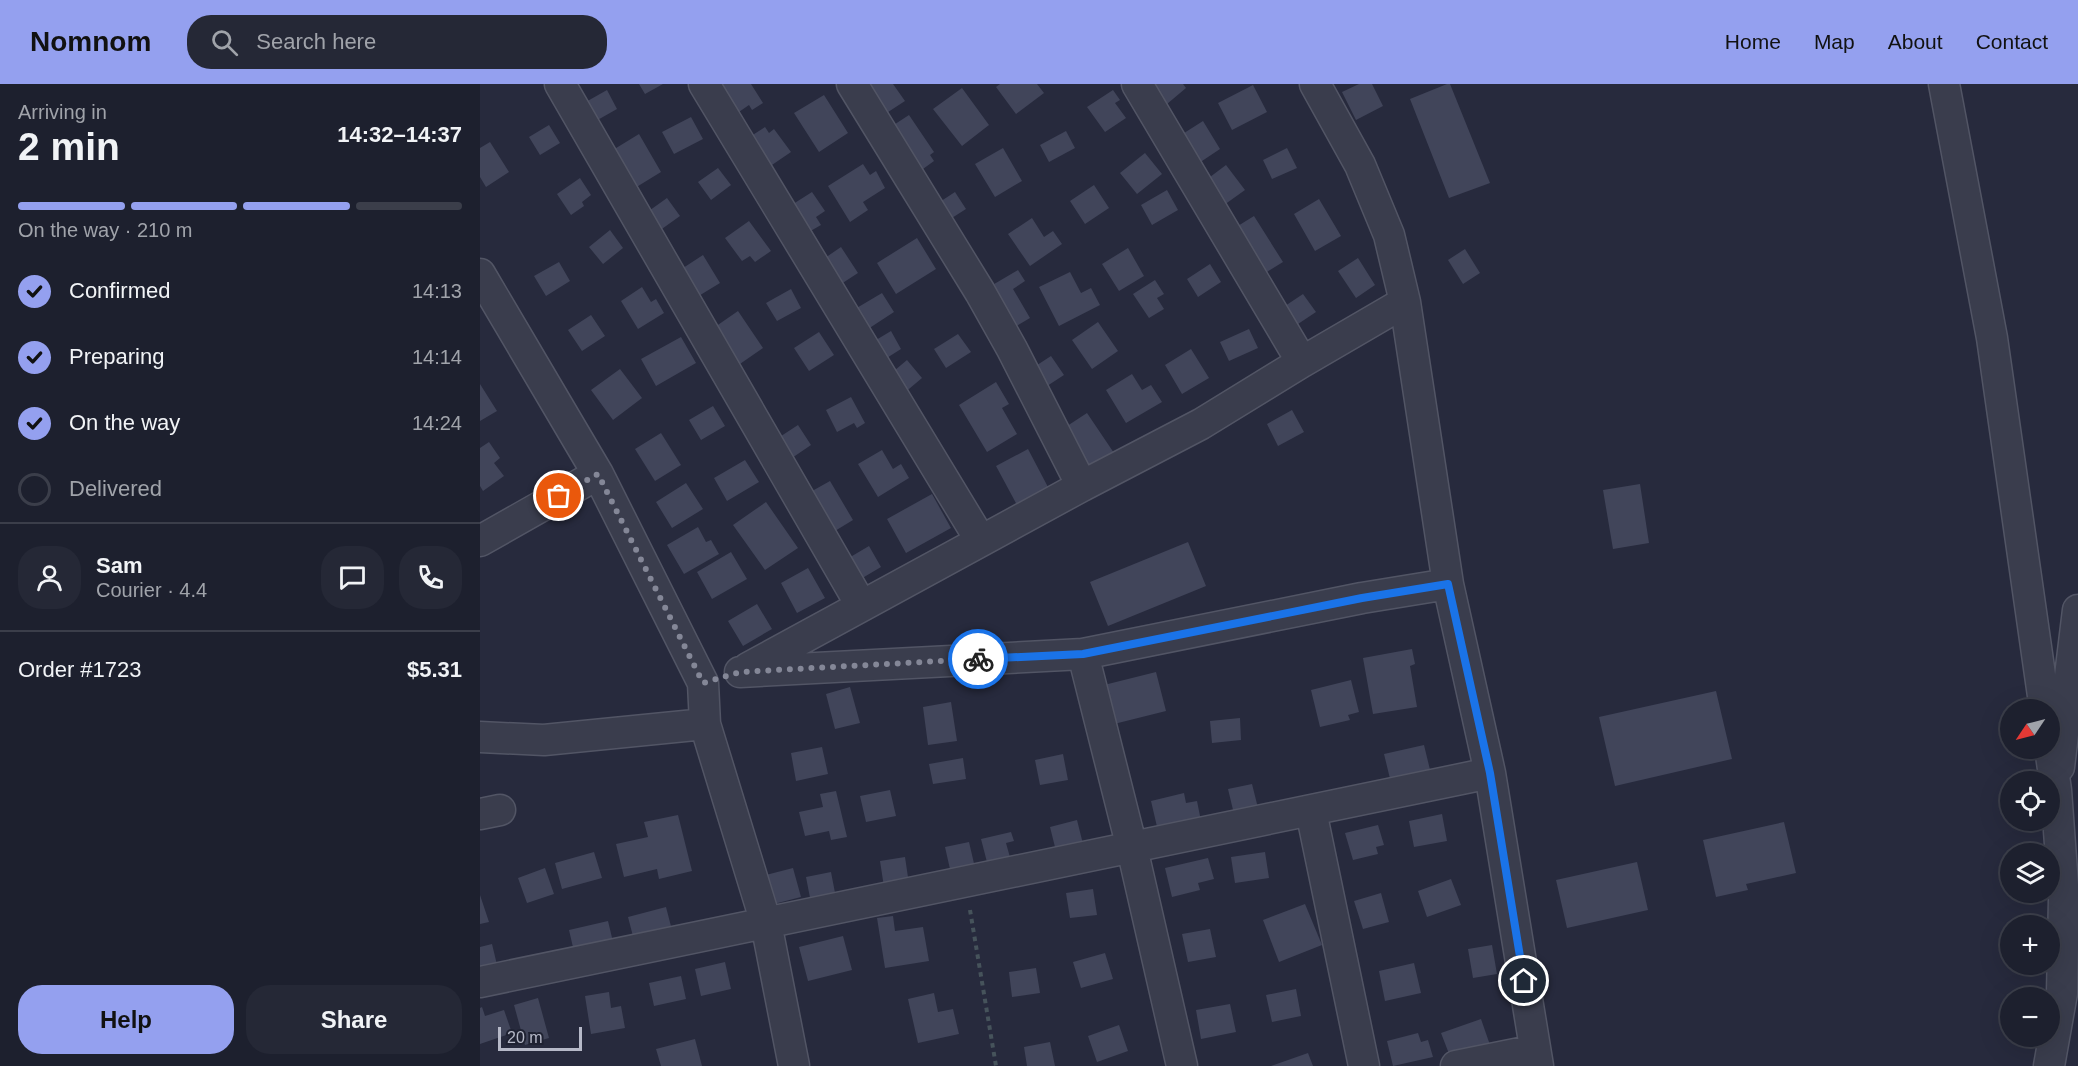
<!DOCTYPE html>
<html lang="en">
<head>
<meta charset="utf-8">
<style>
  :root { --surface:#1d202e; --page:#252836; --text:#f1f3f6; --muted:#a0a3aa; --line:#3b3e4a; --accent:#94a0ef }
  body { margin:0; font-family:Arial,sans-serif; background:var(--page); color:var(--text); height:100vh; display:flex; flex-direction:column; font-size:22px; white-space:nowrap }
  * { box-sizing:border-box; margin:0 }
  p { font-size:20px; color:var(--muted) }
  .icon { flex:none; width:33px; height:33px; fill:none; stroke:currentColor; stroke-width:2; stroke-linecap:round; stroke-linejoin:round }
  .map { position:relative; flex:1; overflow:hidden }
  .side { display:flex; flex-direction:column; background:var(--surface); width:480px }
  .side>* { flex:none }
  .needle { width:39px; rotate:235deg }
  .tools { position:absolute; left:1520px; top:615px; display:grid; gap:12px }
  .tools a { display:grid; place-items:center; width:60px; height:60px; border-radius:50%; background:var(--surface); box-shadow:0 6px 24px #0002,0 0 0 2px var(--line); font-size:30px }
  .scale { position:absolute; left:18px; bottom:15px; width:84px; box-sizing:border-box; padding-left:6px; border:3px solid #b6b9c8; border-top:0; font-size:16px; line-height:21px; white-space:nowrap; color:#b6b9c8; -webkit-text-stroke:4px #1f2232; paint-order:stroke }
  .pin { position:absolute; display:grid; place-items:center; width:51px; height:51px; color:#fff; margin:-26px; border:3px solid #fff; border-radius:50%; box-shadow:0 2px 6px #0007 }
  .courier { position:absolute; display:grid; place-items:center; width:60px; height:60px; margin:-30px; border:4px solid #1a73e8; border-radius:50%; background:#fff; color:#222; box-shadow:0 2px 8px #0007 }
  .summary em { font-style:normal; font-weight:700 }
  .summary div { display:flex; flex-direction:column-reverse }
  .summary { display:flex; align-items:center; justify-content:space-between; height:102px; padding:0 18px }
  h1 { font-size:39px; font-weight:700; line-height:45px }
  .bar { display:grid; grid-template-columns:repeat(4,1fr); gap:9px 6px; align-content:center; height:72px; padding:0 18px }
  .bar i { height:8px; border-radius:4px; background:var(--line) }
  .bar .active { background:var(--accent) }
  .bar p { grid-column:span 4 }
  .line { display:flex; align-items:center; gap:15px; padding:0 18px; border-top:2px solid var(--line) }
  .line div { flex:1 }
  .round { display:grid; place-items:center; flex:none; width:63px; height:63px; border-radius:24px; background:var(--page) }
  ol { padding:0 18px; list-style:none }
  li { display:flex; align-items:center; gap:18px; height:66px }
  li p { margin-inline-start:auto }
  li .icon { padding:6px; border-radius:50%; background:var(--accent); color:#111; stroke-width:4 }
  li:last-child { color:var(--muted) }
  li i { width:33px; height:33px; border:3px solid var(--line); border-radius:50% }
  .cta { display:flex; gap:12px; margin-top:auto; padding:12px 18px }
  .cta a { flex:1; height:69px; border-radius:24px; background:var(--accent); color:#111; font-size:24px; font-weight:700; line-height:69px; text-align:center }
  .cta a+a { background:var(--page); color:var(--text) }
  header { display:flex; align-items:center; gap:36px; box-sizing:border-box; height:84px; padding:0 30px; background:var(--accent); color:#111 }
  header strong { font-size:28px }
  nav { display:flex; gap:33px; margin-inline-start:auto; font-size:21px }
  .search { width:420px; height:54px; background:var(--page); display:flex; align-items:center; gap:15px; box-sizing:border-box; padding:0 21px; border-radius:24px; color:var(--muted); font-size:22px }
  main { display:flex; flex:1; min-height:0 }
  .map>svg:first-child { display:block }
  .building { fill:#41455a }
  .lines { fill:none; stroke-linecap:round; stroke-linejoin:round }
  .minor-casing { stroke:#525565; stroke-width:33 }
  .path { stroke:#46535b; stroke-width:4; stroke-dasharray:4.5 4.5; stroke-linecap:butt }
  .minor { stroke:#3a3d4d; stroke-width:30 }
  .done { stroke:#848797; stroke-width:6; stroke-dasharray:0 10.8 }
  .route { stroke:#1a73e8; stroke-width:8 }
</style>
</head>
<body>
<header>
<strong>Nomnom</strong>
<div class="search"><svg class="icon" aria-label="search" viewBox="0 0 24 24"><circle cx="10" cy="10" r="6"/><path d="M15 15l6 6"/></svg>Search here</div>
<nav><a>Home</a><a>Map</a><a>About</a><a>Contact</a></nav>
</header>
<main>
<section class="side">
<div class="summary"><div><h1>2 min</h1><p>Arriving in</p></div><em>14:32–14:37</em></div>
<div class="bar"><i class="active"></i><i class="active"></i><i class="active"></i><i></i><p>On the way · 210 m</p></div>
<ol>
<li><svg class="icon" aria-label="check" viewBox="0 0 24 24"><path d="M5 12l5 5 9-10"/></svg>Confirmed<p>14:13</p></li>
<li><svg class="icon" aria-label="check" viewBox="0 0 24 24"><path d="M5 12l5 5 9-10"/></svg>Preparing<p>14:14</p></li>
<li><svg class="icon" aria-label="check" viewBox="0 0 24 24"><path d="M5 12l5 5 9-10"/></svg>On the way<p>14:24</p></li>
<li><i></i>Delivered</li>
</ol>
<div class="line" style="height:108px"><a class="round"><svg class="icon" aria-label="person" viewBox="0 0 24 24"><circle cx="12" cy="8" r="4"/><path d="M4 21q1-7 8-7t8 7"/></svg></a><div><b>Sam</b><p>Courier · 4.4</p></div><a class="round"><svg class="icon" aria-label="chat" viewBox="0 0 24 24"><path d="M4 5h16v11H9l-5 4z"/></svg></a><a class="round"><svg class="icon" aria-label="phone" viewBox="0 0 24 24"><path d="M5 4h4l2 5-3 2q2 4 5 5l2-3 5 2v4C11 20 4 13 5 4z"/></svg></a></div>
<div class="line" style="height:78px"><div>Order #1723</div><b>$5.31</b></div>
<div class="cta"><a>Help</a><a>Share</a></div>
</section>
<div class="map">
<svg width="1598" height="982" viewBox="0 0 1598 982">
  <rect width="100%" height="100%" fill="#272a3d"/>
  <path class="building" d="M159 0H183L165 10Z
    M237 0H271L283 19 272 26 269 21 256 30Z
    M386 0H413L425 17 402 32Z
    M520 0H557L564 9 536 30 516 3Z
    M674 0H703L706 4 687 20 672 1Z
    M879 0H892L903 22 876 36 862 8Z
    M967 0H970L1010 99 969 114 930 15Z
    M773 1 787 28 752 46 738 19Z
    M482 4 509 41 482 62 453 25Z
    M127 6 137 25 114 38 104 19Z
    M633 6 640 16 635 19 646 34 625 48 607 23Z
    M344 11 368 49 339 68 314 29Z
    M429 31 454 68 450 71 454 77 436 90 406 46Z
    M211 33 223 55 194 70 182 48Z
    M723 37 740 65 719 79 701 51Z
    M69 41 80 59 60 71 49 53Z
    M285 43 289 49 294 45 311 68 289 83 268 54Z
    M586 47 595 64 569 78 560 61Z
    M159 50 181 88 150 107 128 69Z
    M10 58 29 88 6 103 0 93V64Z
    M523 64 542 97 515 113 495 80Z
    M807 64 817 84 792 95 783 76Z
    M665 69 682 90 657 110 640 89Z
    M383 80 390 91 396 87 405 104 383 118 388 126 370 138 348 102Z
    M746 81 765 106 744 121 726 96Z
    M238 84 251 101 231 116 218 98Z
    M100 94 111 111 102 118 104 122 91 131 77 110Z
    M614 101 629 124 605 140 590 117Z
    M687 106 698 126 672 141 661 121Z
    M332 108 345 127 336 133 341 141 327 149 310 122Z
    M475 108 486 125 464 139 452 123Z
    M187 114 200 132 179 147 166 129Z
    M839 115 861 152 835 167 814 130Z
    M774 132 803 178 782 191 753 145Z
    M552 134 564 153 573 147 582 160 550 182 528 150Z
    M269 137 291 167 275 178 270 172 262 177 245 154Z
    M130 146 143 164 123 180 109 163Z
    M437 154 456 185 416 210 397 179Z
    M361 163 378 189 358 202 342 176Z
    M648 164 664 192 639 207 622 180Z
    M985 165 1000 189 983 200 968 176Z
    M223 171 240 199 217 213 200 186Z
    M878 174 895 201 876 214 858 187Z
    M79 178 90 197 66 212 54 192Z
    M730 180 741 198 718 213 707 195Z
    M538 186 545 197 533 205 550 234 528 247 504 206Z
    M590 188 601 209 611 204 620 221 579 242 559 203Z
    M675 196 684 210 677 214 684 225 669 234 653 210Z
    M162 203 171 218 176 215 184 229 158 245 141 217Z
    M311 205 321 224 297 237 286 219Z
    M402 209 414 228 388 245 375 225Z
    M823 210 836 228 815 242 802 224Z
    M258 227 283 264 257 282 232 245Z
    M111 231 125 252 102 267 88 246Z
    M618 238 638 267 612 285 592 256Z
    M769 245 778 264 749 277 740 258Z
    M411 247 421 265 402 277 391 259Z
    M339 248 354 271 329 287 314 264Z
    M478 250 491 268 466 284 454 265Z
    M201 253 216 279 176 302 161 275Z
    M711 265 729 294 702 310 685 281Z
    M571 272 584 291 564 304 551 285Z
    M427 276 442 294 423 310 408 292Z
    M140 285 162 314 133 336 111 306Z
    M652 290 662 306 671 301 682 318 646 339 626 306Z
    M516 298 529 320 522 324 537 350 507 368 479 321Z
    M0 300 17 327 0 337Z
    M371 313 385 339 377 344 374 339 357 348 346 326Z
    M233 322 245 342 221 356 209 336Z
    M812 326 824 348 798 362 787 340Z
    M607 329 634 369 613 392 581 346Z
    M318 341 331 361 309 376 295 356Z
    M181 349 201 381 175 397 155 365Z
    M9 358 20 374 14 379 24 392 3 407 0 402V364Z
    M548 365 569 405 537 421 516 382Z
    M402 366 413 385 421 380 429 394 398 413 378 380Z
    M265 376 279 398 247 417 234 394Z
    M350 397 373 436 345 453 325 411Z
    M206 399 223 425 192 444 176 418Z
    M1160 400 1169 459 1133 465 1123 406Z
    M452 410 471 444 426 469 407 435Z
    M286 418 318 464 285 486 253 441Z
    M218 443 226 458 231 456 239 470 204 490 187 461Z
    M708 458 726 502 628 542 610 498Z
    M389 462 401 483 379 496 367 475Z
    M251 468 267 495 232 515 217 488Z
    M328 484 345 514 317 529 301 499Z
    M277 520 292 545 263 562 248 537Z
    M932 565 935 580 930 582 937 623 893 630 883 574Z
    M676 588 686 627 630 641 620 602Z
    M871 596 879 628 868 631 870 636 840 643 831 606Z
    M370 603 380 639 355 645 346 610Z
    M1236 607 1252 675 1135 702 1119 633Z
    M471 618 477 657 448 661 443 623Z
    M760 634 761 656 732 659 730 637Z
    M944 661 952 694 912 703 904 670Z
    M342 663 348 690 316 697 311 669Z
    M583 670 588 696 560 701 555 676Z
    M483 674 486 695 453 700 449 680Z
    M772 700 778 724 754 730 748 705Z
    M410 706 416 732 386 738 380 712Z
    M356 707 367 753 351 756 349 747 325 752 319 728 343 723 340 710Z
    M704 709 706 719 717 717 721 737 678 747 671 717Z
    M962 730 967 757 934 763 929 737Z
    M198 731 212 787 179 795 177 785 144 793 136 760 168 753 164 738Z
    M597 736 603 760 576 767 570 743Z
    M1304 738 1316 789 1266 800 1268 806 1236 813 1223 756Z
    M898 741 904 761 896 763 898 770 873 776 865 749Z
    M531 748 534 757 526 759 531 777 508 782 501 755Z
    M489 758 496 788 472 794 465 763Z
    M114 768 122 794 82 805 75 779Z
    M785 768 789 794 755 799 751 773Z
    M425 773 429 800 404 803 400 777Z
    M728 774 734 795 718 799 720 806 692 813 685 784Z
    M1157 778 1168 826 1087 844 1076 796Z
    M65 784 74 810 47 819 38 794Z
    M313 784 321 813 290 821 282 792Z
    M351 788 356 814 331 819 326 793Z
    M971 795 981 821 947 833 938 807Z
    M613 805 617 831 590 834 586 809Z
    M901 809 909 838 883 845 874 817Z
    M0 811 9 838 0 840Z
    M825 820 842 861 799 878 783 836Z
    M186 823 193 850 155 860 148 833Z
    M413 832 415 847 443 843 449 877 405 884 397 834Z
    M128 837 134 862 95 872 89 846Z
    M730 845 736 873 708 878 702 850Z
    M363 852 372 886 328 897 319 863Z
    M12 860 18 885 0 890V863Z
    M1012 861 1017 890 993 894 988 865Z
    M625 869 633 895 601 904 593 878Z
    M245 878 251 905 221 912 215 885Z
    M934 879 941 909 905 917 899 887Z
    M556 884 560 909 532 913 529 888Z
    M201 892 206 915 174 922 169 899Z
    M816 905 821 932 792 938 786 911Z
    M129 908 131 924 141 922 145 944 111 950 105 912Z
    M454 909 458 928 473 925 479 950 438 959 428 915Z
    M58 914 69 954 45 961 34 921Z
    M750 920 756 948 721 955 716 926Z
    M2 923 5 932 24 926 32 949 0 960V924Z
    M1001 935 1010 961 971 975 961 949Z
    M639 941 648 967 617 978 608 952Z
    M938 949 941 958 948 956 953 973 913 982 907 957Z
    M215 955 222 982H181L176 965Z
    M570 958 575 982H547L544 963Z
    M828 969 833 982H791Z"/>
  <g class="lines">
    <defs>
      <path id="minor" d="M80 0 381 521
        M224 0 501 457
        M372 0 500 208 532 265 602 402 721 340 822 278 925 218 909 151 880 81 835 0
        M657 0 822 278
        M1464 0 1512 254 1565 626
        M0 190 118 390 223 599 225 640 286 839 314 982
        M925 218 968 500 1010 689 1058 982
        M0 457 118 390
        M603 570 652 764 702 982
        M268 584 602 402
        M260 588 603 570 882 514 968 500
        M0 653 64 656 225 640
        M1569 657 1576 706 1584 815 1582 909 1569 982
        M1579 683 1598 526
        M831 727 884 982
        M0 730 20 726
        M0 898 1010 689
        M976 982 1055 966"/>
    </defs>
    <use href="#minor" class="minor-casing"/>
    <path class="path" d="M490 826 516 982"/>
    <use href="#minor" class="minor"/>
  </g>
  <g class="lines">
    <path class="done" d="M79 412 118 390 223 599 260 588 498 575"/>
    <path class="route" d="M498 575 603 570 882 514 968 500 1010 689 1044 897"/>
  </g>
</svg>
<div class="tools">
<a><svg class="needle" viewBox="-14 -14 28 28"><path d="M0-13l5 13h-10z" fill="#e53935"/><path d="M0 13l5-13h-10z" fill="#a0a3aa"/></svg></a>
<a><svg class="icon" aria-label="locate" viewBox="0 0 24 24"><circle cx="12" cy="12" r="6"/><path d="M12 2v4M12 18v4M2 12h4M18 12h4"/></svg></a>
<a><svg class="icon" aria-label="layers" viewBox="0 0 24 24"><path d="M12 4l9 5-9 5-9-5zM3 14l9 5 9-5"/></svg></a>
<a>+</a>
<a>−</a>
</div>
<div class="scale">20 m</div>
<div class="pin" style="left:79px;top:412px;background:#ea580c"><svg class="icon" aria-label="bag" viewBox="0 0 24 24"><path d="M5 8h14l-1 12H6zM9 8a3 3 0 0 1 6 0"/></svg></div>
<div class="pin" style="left:1044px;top:897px;background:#1f2937"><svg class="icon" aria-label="home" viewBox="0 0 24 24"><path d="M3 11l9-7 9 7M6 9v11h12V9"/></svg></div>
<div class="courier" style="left:498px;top:575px"><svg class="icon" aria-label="bike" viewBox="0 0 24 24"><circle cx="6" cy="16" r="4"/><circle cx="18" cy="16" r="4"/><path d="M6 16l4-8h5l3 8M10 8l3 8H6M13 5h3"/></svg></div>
</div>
</main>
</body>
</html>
